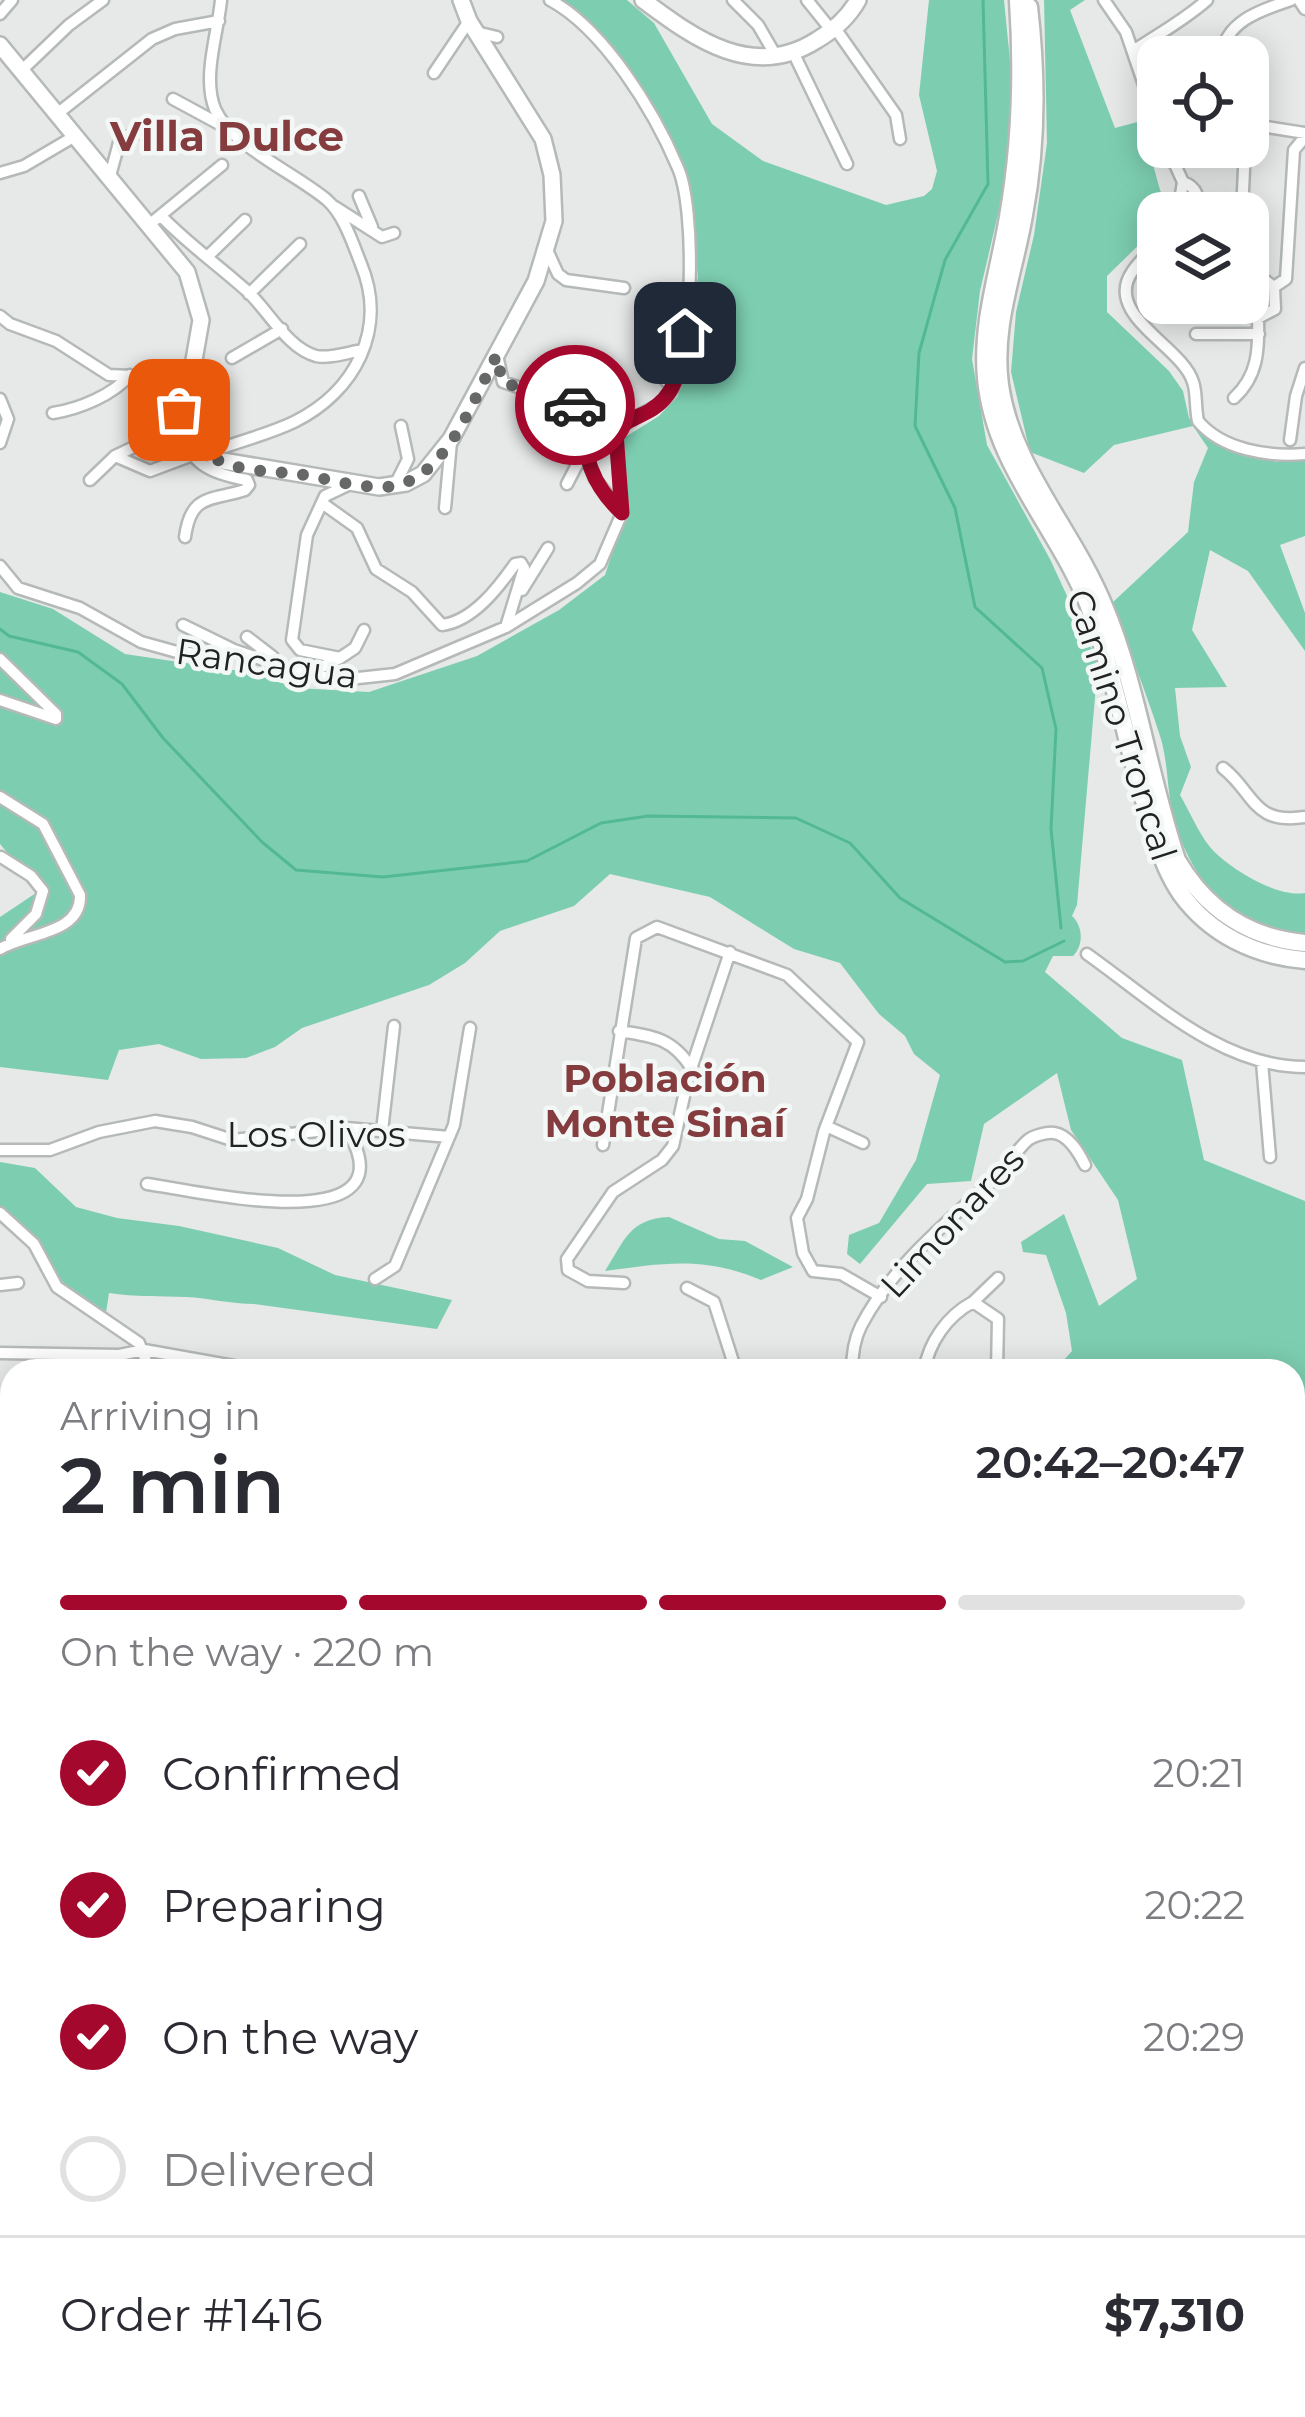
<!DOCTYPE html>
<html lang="en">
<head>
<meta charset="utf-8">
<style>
  :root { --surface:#fff; --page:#f7f7f7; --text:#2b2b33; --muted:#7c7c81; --line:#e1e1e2; --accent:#a5082d }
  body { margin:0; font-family:Montserrat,sans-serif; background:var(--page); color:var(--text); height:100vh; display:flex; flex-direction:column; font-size:45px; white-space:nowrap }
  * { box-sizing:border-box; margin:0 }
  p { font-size:39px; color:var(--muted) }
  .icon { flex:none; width:66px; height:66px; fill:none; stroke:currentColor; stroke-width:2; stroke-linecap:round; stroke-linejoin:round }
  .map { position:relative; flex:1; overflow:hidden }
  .panel { position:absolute; left:0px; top:1359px; width:1305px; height:1059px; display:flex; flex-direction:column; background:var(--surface); border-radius:36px 36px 0 0; box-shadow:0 6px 30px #0003 }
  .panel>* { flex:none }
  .tools { position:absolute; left:1137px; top:36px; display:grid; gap:24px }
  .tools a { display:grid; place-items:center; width:132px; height:132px; border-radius:24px; background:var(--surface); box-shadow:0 6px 30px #0003; font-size:60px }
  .pin { position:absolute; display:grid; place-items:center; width:102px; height:102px; color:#fff; margin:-51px; border-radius:24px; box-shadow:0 6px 18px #0006 }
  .courier { position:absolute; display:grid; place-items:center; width:120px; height:120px; margin:-60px; border:9px solid #a5082d; border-radius:50%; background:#fff; color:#222; box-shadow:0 3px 15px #0007 }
  .head em { font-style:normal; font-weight:600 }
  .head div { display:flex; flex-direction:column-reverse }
  .head { display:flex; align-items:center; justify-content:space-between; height:204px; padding:0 60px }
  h1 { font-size:78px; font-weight:600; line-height:90px }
  .bar { display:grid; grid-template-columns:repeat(4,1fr); gap:18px 12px; align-content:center; height:144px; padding:0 60px }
  .bar i { height:15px; border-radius:9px; background:var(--line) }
  .bar .selected { background:var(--accent) }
  .bar p { grid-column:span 4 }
  .line { display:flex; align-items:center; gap:30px; padding:0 60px; border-top:3px solid var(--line) }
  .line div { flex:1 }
  ol { padding:0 60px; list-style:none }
  li { display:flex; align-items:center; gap:36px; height:132px }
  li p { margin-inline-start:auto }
  li .icon { padding:12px; border-radius:50%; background:var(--accent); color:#fff; stroke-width:4 }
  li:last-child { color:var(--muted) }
  li i { width:66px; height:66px; border:6px solid var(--line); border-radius:50% }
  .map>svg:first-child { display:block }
  .green { fill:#7dceb1 }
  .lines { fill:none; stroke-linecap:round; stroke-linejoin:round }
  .stream { stroke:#52b896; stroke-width:3 }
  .street-casing { stroke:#b5b9b7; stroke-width:15 }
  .secondary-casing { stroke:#b5b9b7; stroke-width:20 }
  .primary-casing { stroke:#b5b9b7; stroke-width:21 }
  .street { stroke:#fff; stroke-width:10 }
  .secondary { stroke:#fff; stroke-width:15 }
  .primary { stroke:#fff; stroke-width:16 }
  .done { stroke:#666867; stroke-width:12; stroke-dasharray:0 21.6 }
  .route { stroke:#a5082d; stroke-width:15 }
  .labels { text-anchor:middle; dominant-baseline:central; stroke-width:9; stroke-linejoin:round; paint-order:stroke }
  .street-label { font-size:36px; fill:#212221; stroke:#f3f7f5 }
  .neighbourhood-label { font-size:39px; font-weight:bold; fill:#853c3f; stroke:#f3f7f5 }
  .quarter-label { font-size:42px; font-weight:bold; fill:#853c3f; stroke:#f3f7f5 }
</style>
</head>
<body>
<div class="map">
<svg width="1305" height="2417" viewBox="0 0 1305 2417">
  <rect width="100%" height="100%" fill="#e6e9e8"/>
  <path class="green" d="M554 0H627L654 23 712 124 763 161 886 205 924 196 932 189 937 171 919 95 929 0H1004L1013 91 1003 193 980 291 972 359 987 445 1050 559 1098 663 1077 905 1072 916C1083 926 1084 945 1073 956H1053L1045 972 1122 1038 1182 1060 1204 1160 1305 1201V1405L1293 1408V1371H1054L1072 1351 1066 1313 1046 1255 1023 1252 1021 1242 1064 1214 1099 1306 1137 1279 1118 1200 1071 1130 1057 1073 984 1124 971 1181 927 1184 860 1264 847 1254 849 1235 879 1223 916 1160 940 1075 914 1054 905 1036 879 1014 840 963 794 949 710 897 610 874 574 906 500 931 465 963 429 985 302 1028 275 1047 246 1058 201 1059 159 1044 119 1050 108 1080 0 1067V917L39 891 0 844V592L53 609 125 654 253 673 296 688 369 692 477 656 559 610 605 575 624 517 619 441 659 416 678 396 698 277 685 171 637 88Z
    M1044 0H1085L1070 10 1115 128 1141 121 1160 190 1168 206 1164 213H1158L1152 232 1107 276V312L1169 371 1183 391 1189 418 1215 441 1276 462 1305 459V536L1280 545 1305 613V651L1248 571 1210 550 1192 630 1227 687 1175 688 1180 736 1191 767 1180 795C1190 812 1198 832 1210 847 1228 868 1277 898 1305 893V935C1230 932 1185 874 1171 806 1167 782 1167 755 1159 733 1145 689 1127 646 1113 602L1188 532 1194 482 1208 448 1193 426 1114 445 1084 473 1030 452 1011 372 1016 312 1034 235 1047 143Z
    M0 1162 35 1168 76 1207 117 1218 179 1226 278 1248 335 1275 452 1300 437 1329 254 1304C231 1304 209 1298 186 1297 160 1296 135 1297 109 1293L106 1313 67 1287 0 1206Z
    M669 1217 719 1239 745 1241 793 1267 761 1280C703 1256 665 1263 605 1271 625 1240 629 1219 669 1217Z
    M1293 1502 1305 1504V1843L1293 1853Z
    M982 2406H1264L1265 2417H973Z"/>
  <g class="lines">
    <path class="stream" d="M983 0 988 184 945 260 919 353 915 426 955 508 975 607 1042 668 1056 729 1051 829 1061 928
      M0 629 9 636 78 652 122 684 163 738 262 842 296 870 383 877 527 861 601 823 648 816 796 818 850 843 900 898 1005 962 1023 961 1064 941"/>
    <defs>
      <path id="street" d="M733 0 758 25 776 56
        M807 0 832 31
        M1104 0 1126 32 1158 126
        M1299 0 1305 9
        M0 14 12 0
        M835 28 896 115 900 139
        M476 32 497 37
        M1133 51C1160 33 1183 21 1207 0
        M793 52 847 164
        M1221 57C1225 21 1261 10 1291 0
        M22 70 69 25 103 0
        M434 73 469 21
        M173 99 223 126
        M57 114 152 39 175 29 219 21
        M1248 124 1305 133
        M1167 147 1183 182 1178 213
        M0 173 24 166 75 136
        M110 176 120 139 149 130
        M1183 182C1199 188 1198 198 1198 213
        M359 196 372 227
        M335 207 382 237 394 233
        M1242 213 1245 147
        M161 216C188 244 218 265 247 291 268 310 287 348 316 356 330 359 349 352 363 350
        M150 224 222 165
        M1158 242C1150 252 1139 261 1132 272 1103 315 1182 346 1193 382 1197 393 1195 409 1198 421 1222 450 1269 457 1305 454
        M547 250 558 274 566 280 624 288
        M207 257 245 220
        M1157 274H1158
        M1274 287 1286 279 1294 150 1305 137
        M249 294 300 244
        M1238 303 1246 315 1258 318 1275 309 1274 287 1262 278 1248 280
        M0 316 10 324 56 341 109 375 175 378 180 385 179 408 186 413
        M1196 334H1259
        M497 355 503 382 583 409 584 451 595 479 622 513
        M232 358 282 329
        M651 365 673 388
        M1234 398C1258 376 1259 350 1258 318
        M0 399 8 419 0 443
        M53 413C79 409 113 395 130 375
        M176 427C193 464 207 473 247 480L249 485 245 490C211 501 191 493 185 537
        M1290 440 1296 396 1305 368
        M208 453C236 442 267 435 294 422 355 392 388 329 361 264 353 244 344 215 327 200 295 173 231 146 215 109 202 77 218 33 221 0
        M115 456 150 471 190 456
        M90 480 115 456 178 426
        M567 484 584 451
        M395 485 408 459 401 426
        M322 503 357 528 376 569 412 592 442 625C473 621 498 588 515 564L521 563 524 568 506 627
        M445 508 451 442
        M0 566 18 588 80 608 141 642 177 652 208 655 234 650 299 672 340 680 395 674 506 627 577 583 600 564 622 513 616 433C630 412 661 413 673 388 693 348 696 209 678 168 654 111 604 29 550 0
        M522 590 548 548
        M183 625 234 650
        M247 637 273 657
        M340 658 355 648 364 630
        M0 659 56 714V719L0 700
        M308 674 340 658 300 650 292 640 307 535 325 496 350 484
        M1223 768C1255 793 1252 825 1305 817
        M0 797 43 824 80 895C82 934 26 933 0 949
        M1 857 31 876 43 891 36 914 11 939
        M1087 954C1152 1000 1221 1067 1305 1067
        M619 1031C653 1036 673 1038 692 1069
        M1262 1062 1270 1157
        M826 1126 863 1143
        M382 1131 394 1026
        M603 1145 636 938 657 927 787 975 858 1042 824 1132 807 1199 797 1218 803 1253 813 1271 841 1274 881 1297
        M0 1150H50L99 1132 155 1121 192 1127 232 1140 346 1128 449 1137
        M147 1184C194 1190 417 1244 346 1128
        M0 1213 34 1244 57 1287 139 1343 150 1371
        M375 1279 395 1266 454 1125 470 1028
        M624 1283 588 1281 568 1270 567 1259 613 1192 662 1160 673 1146 688 1078 730 952
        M0 1285 18 1283
        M687 1288 714 1302 736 1371
        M973 1302 998 1278
        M0 1353 119 1355 144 1350 263 1371
        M615 1371H618
        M852 1371C852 1356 854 1340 861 1326 892 1266 949 1220 998 1176 1009 1165 1016 1150 1028 1140 1033 1136 1046 1132 1054 1133 1069 1135 1079 1153 1085 1165
        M924 1371C929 1342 947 1316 973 1302L998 1319 997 1371
        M0 1415H12
        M1293 1473 1305 1472
        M0 1639 12 1637
        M0 1731 12 1728
        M1293 1913 1305 1914
        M0 2011C11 2040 13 2057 0 2085
        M1293 2080 1305 2089
        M0 2176 12 2179
        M0 2280 12 2279
        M1293 2341 1305 2337
        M1293 2385 1305 2390
        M257 2406 272 2417
        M307 2406 309 2417
        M434 2406V2417
        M475 2406V2417
        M788 2406 796 2417
        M882 2406 890 2417
        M363 2417V2406
        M521 2417H595
        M642 2417V2406"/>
      <path id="secondary" d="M643 0C695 39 753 81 817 40 834 30 848 18 858 0
        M0 45 187 272 201 320 186 406 195 440 217 460 379 487 406 483 423 474 451 439 536 281 554 221 552 175 543 139 469 21 461 0
        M183 2406 222 2415 251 2406
        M35 2417 41 2406
        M742 2417V2406"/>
      <path id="primary" d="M1018 0C1023 75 1021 143 1008 217 999 272 981 322 986 378 994 469 1064 533 1093 617 1115 680 1127 746 1147 810 1156 839 1163 868 1181 894 1210 934 1255 956 1305 960
        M1029 7C1037 76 1037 147 1024 215 1014 273 992 326 1000 385 1012 468 1073 530 1104 606 1137 684 1149 778 1177 860 1205 908 1248 938 1305 943"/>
    </defs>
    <use href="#street" class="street-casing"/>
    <use href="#secondary" class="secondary-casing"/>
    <use href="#primary" class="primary-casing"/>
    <use href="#street" class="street"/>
    <use href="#secondary" class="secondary"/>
    <use href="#primary" class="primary"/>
  </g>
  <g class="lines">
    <path class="done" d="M179 410C192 421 194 441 209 454 230 472 273 471 298 474 325 478 354 487 381 487 444 488 472 401 497 355L502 382 575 405"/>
    <path class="route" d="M575 405 586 414C581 454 592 485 622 513L616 433C624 421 636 418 649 411 679 394 680 364 685 333"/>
  </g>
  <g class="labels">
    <g class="street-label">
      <text transform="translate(267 663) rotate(8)">Rancagua</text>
      <text transform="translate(1122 725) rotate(72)">Camino Troncal</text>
      <text x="316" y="1134">Los Olivos</text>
      <text transform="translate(952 1222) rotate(-47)">Limonares</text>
    </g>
    <g class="neighbourhood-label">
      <text x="665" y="1078">Población<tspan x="665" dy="45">Monte Sinaí</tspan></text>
    </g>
    <g class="quarter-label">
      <text x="227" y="136">Villa Dulce</text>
    </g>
  </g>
</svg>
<div class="tools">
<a><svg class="icon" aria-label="locate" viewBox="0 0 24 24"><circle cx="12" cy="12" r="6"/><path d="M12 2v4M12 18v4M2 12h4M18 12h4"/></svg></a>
<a><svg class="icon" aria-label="layers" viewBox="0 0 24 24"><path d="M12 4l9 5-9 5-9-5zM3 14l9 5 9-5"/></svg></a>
</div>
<div class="pin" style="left:179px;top:410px;background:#ea580c"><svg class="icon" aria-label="bag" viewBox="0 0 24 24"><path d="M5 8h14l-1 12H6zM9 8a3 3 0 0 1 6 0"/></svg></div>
<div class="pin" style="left:685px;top:333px;background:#1f2937"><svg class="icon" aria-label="home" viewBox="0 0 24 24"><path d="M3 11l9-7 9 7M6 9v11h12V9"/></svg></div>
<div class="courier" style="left:575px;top:405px"><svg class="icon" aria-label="car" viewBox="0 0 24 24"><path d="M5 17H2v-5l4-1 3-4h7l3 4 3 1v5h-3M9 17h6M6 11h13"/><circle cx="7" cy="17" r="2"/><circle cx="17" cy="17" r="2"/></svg></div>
<section class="panel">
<div class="head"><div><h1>2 min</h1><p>Arriving in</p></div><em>20:42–20:47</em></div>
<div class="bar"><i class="selected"></i><i class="selected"></i><i class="selected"></i><i></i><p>On the way · 220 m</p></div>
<ol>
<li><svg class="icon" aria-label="check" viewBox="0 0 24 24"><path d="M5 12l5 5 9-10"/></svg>Confirmed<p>20:21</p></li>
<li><svg class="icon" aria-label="check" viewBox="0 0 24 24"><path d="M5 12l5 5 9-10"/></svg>Preparing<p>20:22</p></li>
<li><svg class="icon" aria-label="check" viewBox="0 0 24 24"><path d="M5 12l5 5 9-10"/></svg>On the way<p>20:29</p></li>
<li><i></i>Delivered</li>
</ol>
<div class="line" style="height:156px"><div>Order #1416</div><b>$7,310</b></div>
</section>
</div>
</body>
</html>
